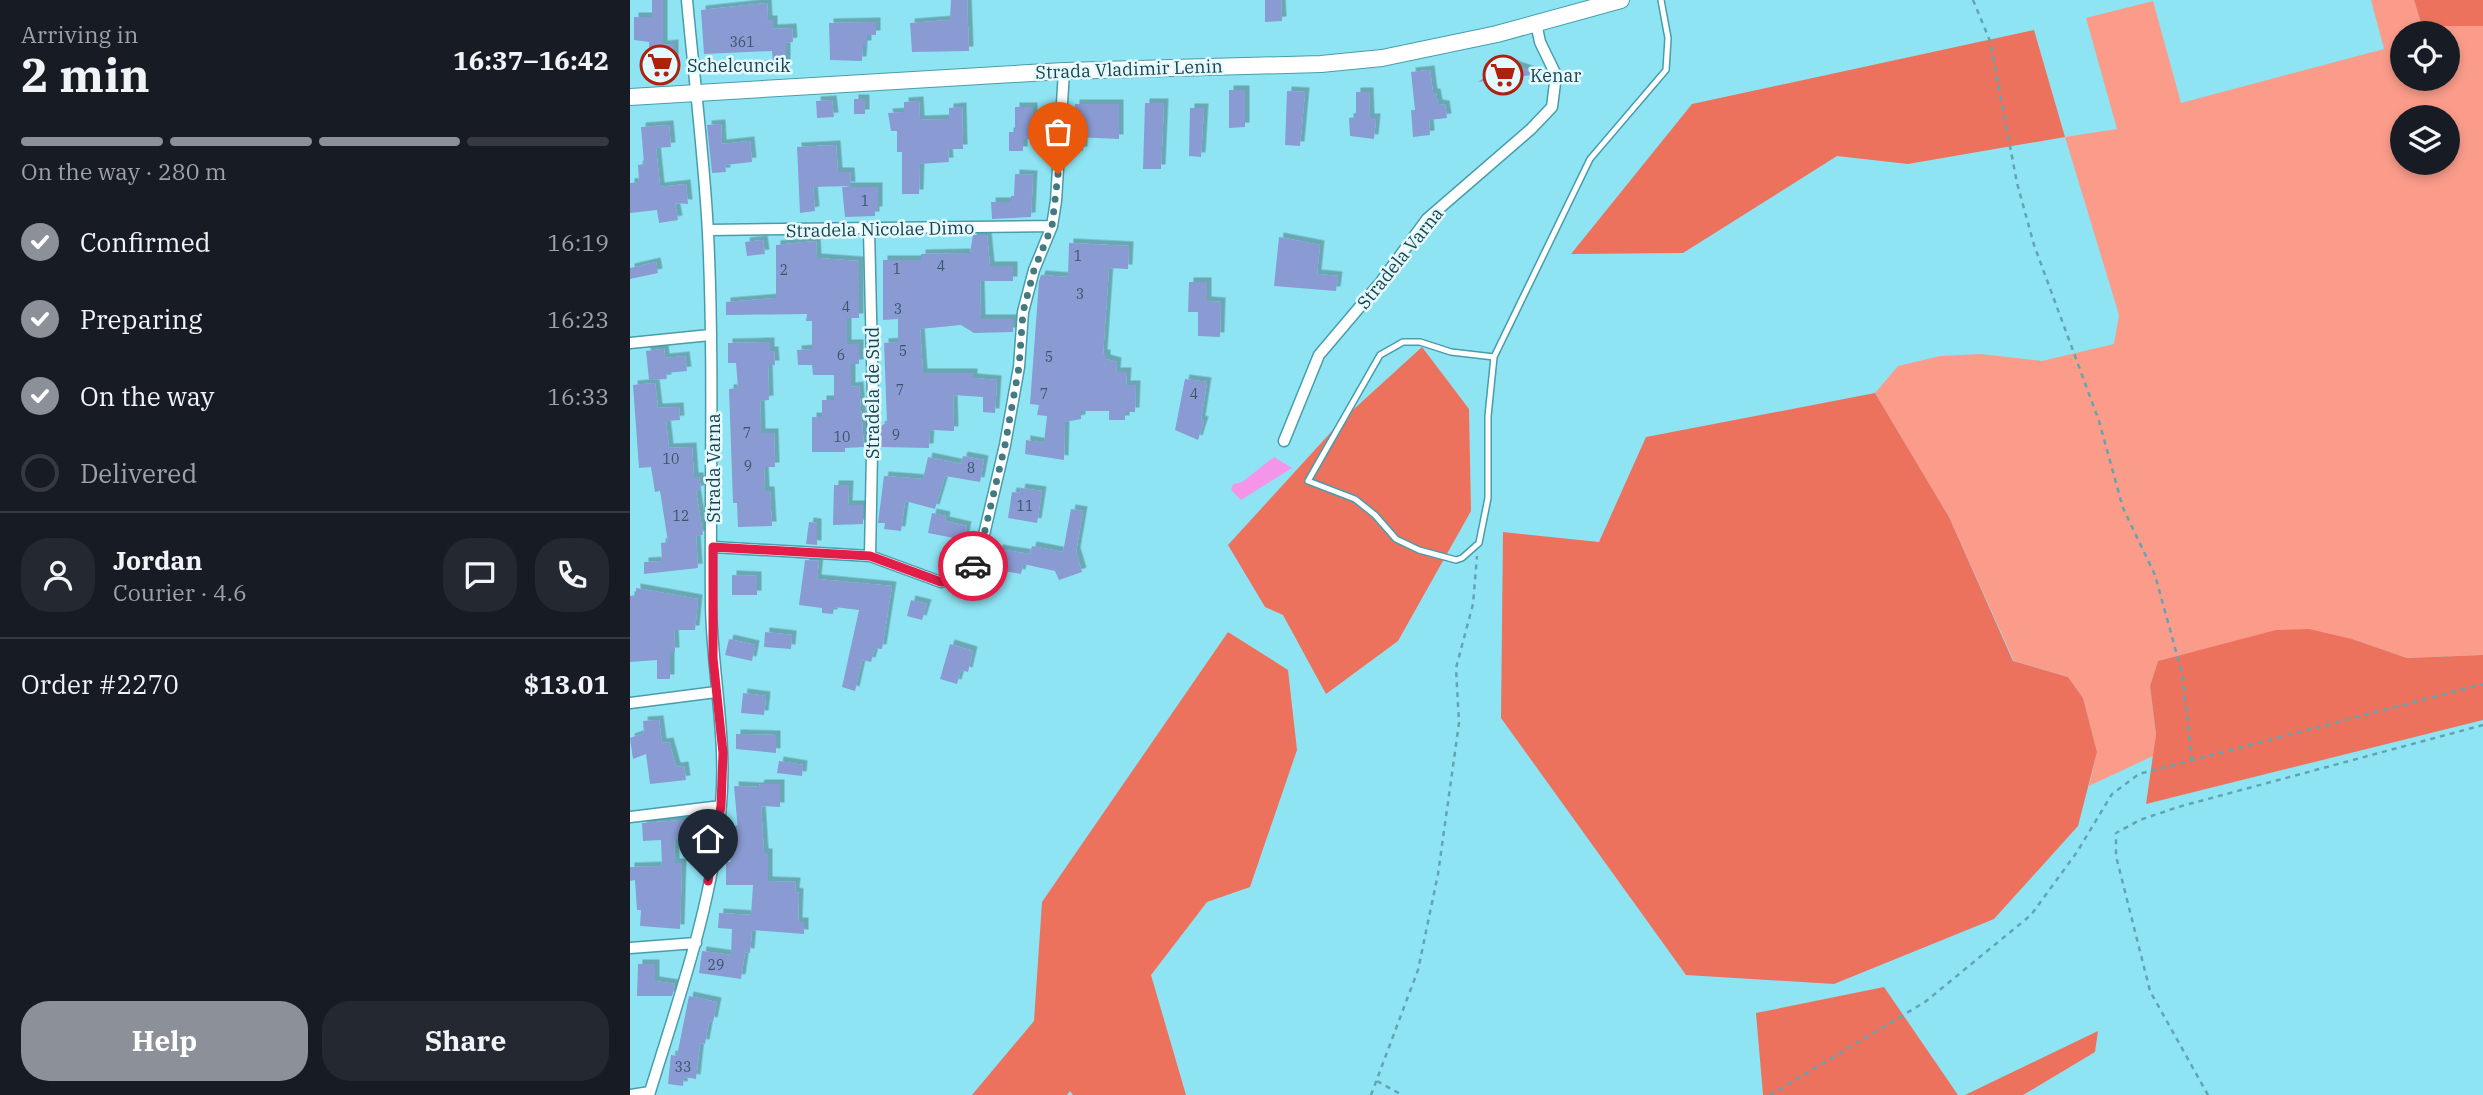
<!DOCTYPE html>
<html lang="en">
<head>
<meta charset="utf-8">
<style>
  :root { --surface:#171b24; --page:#242831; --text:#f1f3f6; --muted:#9ea1a6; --line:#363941; --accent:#8c9099 }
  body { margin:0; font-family:"IBM Plex Serif",serif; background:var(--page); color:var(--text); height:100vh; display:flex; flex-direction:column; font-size:26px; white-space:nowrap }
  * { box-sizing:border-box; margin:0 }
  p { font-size:23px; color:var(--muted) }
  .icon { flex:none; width:38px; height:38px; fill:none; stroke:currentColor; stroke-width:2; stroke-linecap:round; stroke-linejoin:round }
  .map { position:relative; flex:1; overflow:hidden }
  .panel { display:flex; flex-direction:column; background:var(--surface); width:630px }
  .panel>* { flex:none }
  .tools { position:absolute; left:1760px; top:21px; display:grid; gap:14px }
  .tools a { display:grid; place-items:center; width:70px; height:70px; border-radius:50%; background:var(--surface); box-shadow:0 4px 10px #0003; font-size:35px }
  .pin { position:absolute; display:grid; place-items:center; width:60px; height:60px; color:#fff; margin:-72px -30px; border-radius:50% 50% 50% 0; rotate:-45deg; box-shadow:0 0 7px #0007 }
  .pin .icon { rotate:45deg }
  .courier { position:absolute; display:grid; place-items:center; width:70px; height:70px; margin:-35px; border:5px solid #e11d48; border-radius:50%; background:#fff; color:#222; box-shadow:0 2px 9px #0007 }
  .head em { font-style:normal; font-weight:700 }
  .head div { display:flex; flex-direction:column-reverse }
  .head { display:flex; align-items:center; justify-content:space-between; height:119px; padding:0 21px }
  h1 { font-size:46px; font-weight:700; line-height:52px }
  .bar { display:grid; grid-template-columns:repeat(4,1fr); gap:10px 7px; align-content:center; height:84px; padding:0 21px }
  .bar i { height:9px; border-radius:5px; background:var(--line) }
  .bar .active { background:var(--accent) }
  .bar p { grid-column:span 4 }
  .line { display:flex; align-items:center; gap:18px; padding:0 21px; border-top:2px solid var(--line) }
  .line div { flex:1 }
  .round { display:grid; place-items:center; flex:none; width:74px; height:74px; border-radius:28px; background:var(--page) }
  ol { padding:0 21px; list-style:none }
  li { display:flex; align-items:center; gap:21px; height:77px }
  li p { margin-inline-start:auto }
  li .icon { padding:7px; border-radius:50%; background:var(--accent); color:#fff; stroke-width:4 }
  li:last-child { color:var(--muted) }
  li i { width:38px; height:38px; border:4px solid var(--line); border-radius:50% }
  .action { display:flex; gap:14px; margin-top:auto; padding:14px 21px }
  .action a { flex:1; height:80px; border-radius:28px; background:var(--accent); color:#fff; font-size:28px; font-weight:700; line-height:80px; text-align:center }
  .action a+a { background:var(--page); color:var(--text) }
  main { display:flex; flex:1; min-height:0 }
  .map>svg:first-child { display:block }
  .green { fill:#fb9c8b; fill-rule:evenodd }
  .forest { fill:#ed725d }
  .water { fill:#f595ea }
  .building { fill:#8a9bd3; filter:url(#shadow) }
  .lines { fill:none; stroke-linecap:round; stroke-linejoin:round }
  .lane-casing { stroke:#479dac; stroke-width:8 }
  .street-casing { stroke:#479dac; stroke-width:13 }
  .secondary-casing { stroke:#479dac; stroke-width:18 }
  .path { stroke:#62a5b1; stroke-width:2.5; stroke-dasharray:5 5; stroke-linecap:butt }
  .lane { stroke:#fff; stroke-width:5 }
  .street { stroke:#fff; stroke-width:10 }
  .secondary { stroke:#fff; stroke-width:16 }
  .done { stroke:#447982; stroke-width:7; stroke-dasharray:0 12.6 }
  .route { stroke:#e11d48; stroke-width:9 }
  .labels { text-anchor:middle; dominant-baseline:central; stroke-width:5; stroke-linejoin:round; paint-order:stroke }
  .number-label { font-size:14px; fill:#375668 }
  .poi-label { font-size:18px; fill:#1b3f45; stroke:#e2faff; text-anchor:start }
  .street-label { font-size:18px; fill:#1b3f45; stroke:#e2faff }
</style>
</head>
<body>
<main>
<section class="panel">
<div class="head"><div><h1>2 min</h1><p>Arriving in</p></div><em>16:37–16:42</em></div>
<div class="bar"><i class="active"></i><i class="active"></i><i class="active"></i><i></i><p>On the way · 280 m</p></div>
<ol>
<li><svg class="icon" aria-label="check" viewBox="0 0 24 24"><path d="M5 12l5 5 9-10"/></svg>Confirmed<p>16:19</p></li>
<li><svg class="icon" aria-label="check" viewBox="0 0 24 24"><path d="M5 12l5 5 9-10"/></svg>Preparing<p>16:23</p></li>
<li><svg class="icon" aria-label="check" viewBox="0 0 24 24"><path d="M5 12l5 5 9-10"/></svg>On the way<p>16:33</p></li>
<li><i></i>Delivered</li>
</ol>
<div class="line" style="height:126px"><a class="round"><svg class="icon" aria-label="person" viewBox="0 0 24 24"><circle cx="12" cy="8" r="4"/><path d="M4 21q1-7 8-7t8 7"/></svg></a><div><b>Jordan</b><p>Courier · 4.6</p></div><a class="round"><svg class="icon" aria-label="chat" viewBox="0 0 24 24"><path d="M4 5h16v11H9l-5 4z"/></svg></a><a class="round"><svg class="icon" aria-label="phone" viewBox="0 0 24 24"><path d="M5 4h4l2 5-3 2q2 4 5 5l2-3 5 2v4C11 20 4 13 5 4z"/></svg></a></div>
<div class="line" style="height:91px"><div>Order #2270</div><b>$13.01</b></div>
<div class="action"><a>Help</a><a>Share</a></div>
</section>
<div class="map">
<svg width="1853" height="1095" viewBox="0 0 1853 1095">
  <defs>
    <filter id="shadow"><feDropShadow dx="4.5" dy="-4.5" stdDeviation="0" flood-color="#0004"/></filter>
  </defs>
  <rect width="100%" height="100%" fill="#8fe4f4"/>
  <path class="green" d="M1741 0H1784L1792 26H1853V655L1777 658 1722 639 1600 643 1528 661 1520 686 1526 734 1523 756 1459 786 1467 752 1453 698 1438 677 1384 661 1319 517 1245 393 1268 366 1310 356 1350 354 1412 361 1484 344 1489 315 1435 137 1487 129 1456 18 1523 1 1551 103 1754 49ZM1773 33H1818V79H1773ZM1773 117H1818V163H1773Z"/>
  <path class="forest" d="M1784 0H1853V26H1792Z
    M1404 30 1435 137 1278 164 1207 156 1053 253 941 254 1062 104Z
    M792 347 839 409 841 511 768 641 696 694 653 615 635 607 598 545 713 419Z
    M1245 393 1319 517 1383 661 1438 677 1453 698 1467 752 1448 826 1364 919 1204 984 1056 975 871 718 873 532 969 542 1016 437Z
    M1679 629 1722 639 1777 658 1853 655V720L1516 804 1526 734 1520 686 1528 661 1646 630Z
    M598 632 658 670 667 750 620 887 577 902 521 975 556 1095H443L440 1091 437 1095H342L404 1021 412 902Z
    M1254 987 1328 1095H1133L1126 1013Z
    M1468 1031 1465 1052 1393 1095H1335Z"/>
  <path class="water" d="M644 457 662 468 611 500 601 490 603 484 612 482Z"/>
  <path class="building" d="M22 0H33V45L44 44V72H20L19 42 4 40V17H22Z
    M321 0H337L339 51 282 52 280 23 320 20Z
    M635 0H651L652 21 635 22Z
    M137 3 138 20H143V29L162 28 163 42 156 43V64H143L142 51 74 54 71 10Z
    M246 22V35H237V45H233L232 61 200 60 199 23Z
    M878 63 909 74 848 82 874 64Z
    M800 70 803 93H806L808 104 815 105 817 118 799 120 800 135 783 137 781 110H785L781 72Z
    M599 90H615V127L599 128Z
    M657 91 675 92 670 146 655 145Z
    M726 92H739L740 118H746L744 139 720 136 719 118 726 117Z
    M224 99H235V114H224Z
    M202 100 204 117 187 118 186 101Z
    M289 101 290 120 319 119V108L332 107 333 149H318L319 162 290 164 289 194H272V152H267V131H261L258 113 274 112V102Z
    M515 103H534L531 169H513Z
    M445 104H489V139L444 137Z
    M385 107H403V139H393V151H379V132H385Z
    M560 108H574L571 157 559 156Z
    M91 124 92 144 120 141 122 162 95 165 96 172 82 173 77 125Z
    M39 125 41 147 26 148 30 187 56 184 58 204 45 203 48 220 29 223 27 210 0 213V183L9 182 8 165 14 164 11 127Z
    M441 137 453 138V151H441Z
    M206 145 208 172H220L221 186 183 187 185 211 170 213 167 147Z
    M385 174 403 175 401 217 362 219 361 202H381V196H384Z
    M212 187H248V211H245V216L215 217Z
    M343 235H357L360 266H383V281H350L351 319H383V332L344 333 331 325 290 329 293 373H343V378L367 380 365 413 353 412V397L323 395 324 431 300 430 299 448 250 447V426L257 423 254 343 268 342V319L253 320V260H291V254L340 253Z
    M649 237 690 245 687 274 708 276 706 291 644 286Z
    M133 240 135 254 117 256 115 242Z
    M186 241 187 258 229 261V318H217V344H229V364H221V387L229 386 234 447 215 448V452H182V417H192V400H204V375H183L182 365H168L167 350 182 349V321H176L177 314 96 315V302L146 298V245Z
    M439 243 499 246 498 269 479 268 473 354H476V359L487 362 486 372H497L496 385H506L505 412H495V420H479V411H451V419L435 422 434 460 395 454 396 440 414 443 417 416 407 415 409 405 400 404 409 281 411 275 438 277Z
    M26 262 28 273 0 279V268Z
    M559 282H577V301L591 302 590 337 568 336V312H558Z
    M140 342V351H144L145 365H138L139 400 130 401 131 433H144L145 467H134L135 491H140L142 526 108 527 107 503H103L99 389 108 388 106 363H98V343Z
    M34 349 35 358 55 356 57 371 36 373 37 379 19 380 16 351Z
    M555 379 577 382 571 420 574 421 568 440 545 430Z
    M25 383 28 408 49 407 50 420 36 421 39 448 62 447 64 477H69L71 489 66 491 73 535 66 536 68 568 14 574V562L32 561 31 543 38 542 30 491 25 492 21 467 9 468 3 385Z
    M333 456 354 460 350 482 315 476 305 509 275 501 271 531 254 529 255 523H248L254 476 293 479 298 457 331 464Z
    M204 485H219L218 505H233V524L203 525Z
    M391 488 412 491 407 523 378 518 382 492 390 493Z
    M441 509 453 511 446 552 452 572 429 580 425 571 393 564 391 574 368 570V549L400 554 402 546 433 552Z
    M302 513 316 516 315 521 337 526 334 540 298 533Z
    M179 522 187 523V545L176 544Z
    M175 560 189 561 187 579 262 586 252 649 245 648 241 662 232 660 225 691 212 687 229 610 204 607 203 614 192 613V608L169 605Z
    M102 575 127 576V595H102Z
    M6 588 68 599 65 630H44L45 652H40V679H27V660L0 662V596L6 595Z
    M281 600 297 604 292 620 277 616Z
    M135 632 162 635 161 649 134 647Z
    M99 639 125 645 122 661 95 655Z
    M320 644 343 651 338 672 331 670 327 684 310 679Z
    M113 693 136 696 134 715 111 713Z
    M29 720 32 743 39 742 46 767 54 766 56 780 20 784 16 754 3 759 0 738 14 733 13 721Z
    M106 734 146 735V753L106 749Z
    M149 761 173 765 172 776 147 773Z
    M130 784H150V807L131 806 134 853H138V881L166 882 165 892 169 893 168 922H174V934L122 930 120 953 115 952 111 979 69 973 72 951 101 955 102 929 88 928 89 913 121 915 123 885H96V862H101V830H108L104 786 129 787Z
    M54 820 55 839H44L45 863H52L50 929 10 926 11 910H7L5 880 0 881V867L32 866 31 840 13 841 12 823Z
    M8 964H25V981L45 984 42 996H7Z
    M59 996 87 1002 83 1022 79 1021 75 1044 70 1043 66 1079 54 1077 53 1086 38 1084 41 1055 47 1056Z"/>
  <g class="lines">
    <defs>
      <path id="lane" d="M864 357 821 352 790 342H773L750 355 678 481 725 499 745 515 766 539 789 550 826 560 832 558 849 543 858 498V416L864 357 960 159 1036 70 1038 38 1031 0"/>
      <path id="street" d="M78 230 422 226
        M239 230 243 400 240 556
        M0 343 80 335
        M654 441 689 355 750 283 797 219 901 129 922 107 926 75 910 42 906 23
        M83 547 240 556 311 582 328 578 340 571 349 556 375 445 389 367 393 312 404 270 422 226 426 201 434 71
        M0 703 86 692
        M0 817 91 806
        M0 948 66 943
        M0 1095 20 1092
        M19 1095C48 1000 83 904 91 804 97 737 82 672 81 605 80 481 84 357 78 233 74 155 64 77 57 0"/>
      <path id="secondary" d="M0 97 434 71 691 64 752 58 867 34 991 0"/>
    </defs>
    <use href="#lane" class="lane-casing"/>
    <use href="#street" class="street-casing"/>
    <use href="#secondary" class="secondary-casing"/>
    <path class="path" d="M1343 0 1360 41 1387 183 1404 245 1469 421 1493 508 1525 575 1552 673 1562 761
      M747 1081 772 1095
      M741 1095 788 970 808 874 829 723 826 668 843 604 847 556
      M1140 1095 1295 1002 1401 915 1447 852 1482 794 1509 774 1853 684
      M1578 1095 1520 991 1486 856V833L1510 820 1548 807 1853 725"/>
    <use href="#lane" class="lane"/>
    <use href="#street" class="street"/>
    <use href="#secondary" class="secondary"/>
  </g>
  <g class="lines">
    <path class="done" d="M343 566 349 556 375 445 389 367 393 312 404 270 422 226 428 174"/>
    <path class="route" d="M78 881 91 806 93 753 83 658V547L240 556 311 582 328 578 343 566"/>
  </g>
  <defs>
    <symbol id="supermarket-ring" viewBox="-11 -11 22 22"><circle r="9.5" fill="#e2faff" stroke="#af210e" stroke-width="1.5"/><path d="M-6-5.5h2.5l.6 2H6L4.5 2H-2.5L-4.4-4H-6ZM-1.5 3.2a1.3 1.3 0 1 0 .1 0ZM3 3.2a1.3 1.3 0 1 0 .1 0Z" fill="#af210e"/></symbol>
  </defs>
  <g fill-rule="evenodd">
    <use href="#supermarket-ring" x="8" y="43" width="44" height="44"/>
    <use href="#supermarket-ring" x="851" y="53" width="44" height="44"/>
  </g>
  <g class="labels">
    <g class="number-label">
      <text x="112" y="42">361</text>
      <text x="235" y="201">1</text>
      <text x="448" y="256">1</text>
      <text x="311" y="266">4</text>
      <text x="267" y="269">1</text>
      <text x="154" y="270">2</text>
      <text x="450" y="294">3</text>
      <text x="216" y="307">4</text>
      <text x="268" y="309">3</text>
      <text x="273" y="351">5</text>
      <text x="211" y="355">6</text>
      <text x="419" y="357">5</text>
      <text x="270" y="390">7</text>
      <text x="414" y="394">7</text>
      <text x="564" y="394">4</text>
      <text x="117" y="433">7</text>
      <text x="266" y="435">9</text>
      <text x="212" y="437">10</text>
      <text x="41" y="459">10</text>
      <text x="118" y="466">9</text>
      <text x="341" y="468">8</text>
      <text x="395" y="506">11</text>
      <text x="51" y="516">12</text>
      <text x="86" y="965">29</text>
      <text x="53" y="1067">33</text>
    </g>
    <g class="poi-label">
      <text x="57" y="65">Schelcuncik</text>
      <text x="900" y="75">Kenar</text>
    </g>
    <g class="street-label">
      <text transform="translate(499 69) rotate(-2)">Strada Vladimir Lenin</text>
      <text transform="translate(250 229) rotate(-1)">Stradela Nicolae Dimo</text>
      <text transform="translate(770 258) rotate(-51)">Stradela Varna</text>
      <text transform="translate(242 393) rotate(-90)">Stradela de Sud</text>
      <text transform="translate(83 468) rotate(-90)">Strada Varna</text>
    </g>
  </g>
</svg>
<div class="tools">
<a><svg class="icon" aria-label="locate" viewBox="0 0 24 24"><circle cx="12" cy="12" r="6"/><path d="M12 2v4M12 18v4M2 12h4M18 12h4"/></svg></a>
<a><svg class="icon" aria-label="layers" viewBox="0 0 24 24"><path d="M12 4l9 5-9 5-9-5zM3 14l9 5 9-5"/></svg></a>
</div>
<div class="pin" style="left:428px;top:174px;background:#ea580c"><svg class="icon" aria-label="bag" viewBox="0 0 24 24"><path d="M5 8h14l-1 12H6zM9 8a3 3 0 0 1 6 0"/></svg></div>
<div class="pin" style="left:78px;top:881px;background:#1f2937"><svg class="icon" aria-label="home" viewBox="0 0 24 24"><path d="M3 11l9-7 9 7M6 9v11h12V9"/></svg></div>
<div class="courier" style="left:343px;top:566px"><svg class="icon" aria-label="car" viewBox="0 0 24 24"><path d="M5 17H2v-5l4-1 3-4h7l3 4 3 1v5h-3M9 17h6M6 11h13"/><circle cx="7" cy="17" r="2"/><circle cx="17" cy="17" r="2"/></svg></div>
</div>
</main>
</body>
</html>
